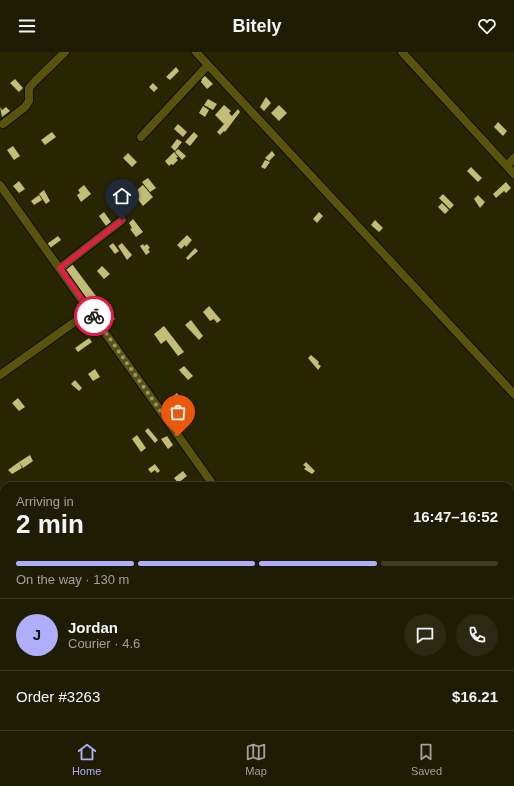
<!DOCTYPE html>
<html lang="en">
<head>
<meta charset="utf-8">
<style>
  :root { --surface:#1e1c02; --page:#2b2911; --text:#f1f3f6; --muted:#a1a199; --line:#3c3a24; --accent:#b0aefa }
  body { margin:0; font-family:Helvetica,sans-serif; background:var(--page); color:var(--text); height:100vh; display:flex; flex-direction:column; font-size:15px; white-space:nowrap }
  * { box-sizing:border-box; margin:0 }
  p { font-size:13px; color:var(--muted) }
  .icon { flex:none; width:22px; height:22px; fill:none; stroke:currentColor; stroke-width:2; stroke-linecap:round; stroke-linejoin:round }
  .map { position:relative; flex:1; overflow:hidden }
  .details { position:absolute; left:0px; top:430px; width:514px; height:248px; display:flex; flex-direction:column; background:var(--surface); border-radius:12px 12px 0 0; box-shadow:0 1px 3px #0004,0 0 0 1px var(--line) }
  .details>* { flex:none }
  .pin { position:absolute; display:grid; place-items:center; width:34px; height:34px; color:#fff; margin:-41px -17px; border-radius:50% 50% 50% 0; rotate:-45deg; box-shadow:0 0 4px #0007 }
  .pin .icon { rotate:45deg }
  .courier { position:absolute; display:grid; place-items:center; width:40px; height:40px; margin:-20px; border:3px solid #e11d48; border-radius:50%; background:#fff; color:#222; box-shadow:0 1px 5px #0007 }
  .headline em { font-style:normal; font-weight:700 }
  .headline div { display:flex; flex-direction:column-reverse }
  .headline { display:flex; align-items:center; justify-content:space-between; height:68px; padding:0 16px }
  h1 { font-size:26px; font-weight:700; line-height:30px }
  .bar { display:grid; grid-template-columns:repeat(4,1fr); gap:6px 4px; align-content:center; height:48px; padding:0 16px }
  .bar i { height:5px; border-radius:3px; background:var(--line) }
  .bar .active { background:var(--accent) }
  .bar p { grid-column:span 4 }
  .line { display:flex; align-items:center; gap:10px; padding:0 16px; border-top:1px solid var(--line) }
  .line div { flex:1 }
  .round { display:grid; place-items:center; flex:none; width:42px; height:42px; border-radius:21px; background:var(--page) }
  header { display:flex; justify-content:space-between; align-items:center; height:52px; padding:0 16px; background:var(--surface); font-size:18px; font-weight:700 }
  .tabs { display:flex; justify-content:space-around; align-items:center; height:56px; border-top:1px solid var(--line); background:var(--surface); font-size:11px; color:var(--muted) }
  .tabs a { display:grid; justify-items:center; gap:2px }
  .tabs .active { color:var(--accent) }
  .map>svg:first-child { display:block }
  .building { fill:#c3be77 }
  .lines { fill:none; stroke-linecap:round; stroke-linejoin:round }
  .minor-casing { stroke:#100e00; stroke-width:10 }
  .minor { stroke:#59530e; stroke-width:8 }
  .done { stroke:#9a9777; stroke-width:4; stroke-dasharray:0 7.2 }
  .route { stroke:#e11d48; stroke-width:5 }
</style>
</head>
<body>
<header><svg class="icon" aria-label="menu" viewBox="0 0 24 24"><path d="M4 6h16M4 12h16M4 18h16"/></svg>Bitely<svg class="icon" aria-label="heart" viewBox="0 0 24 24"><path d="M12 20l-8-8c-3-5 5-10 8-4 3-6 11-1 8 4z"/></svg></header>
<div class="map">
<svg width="514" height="678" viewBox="0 0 514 678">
  <rect width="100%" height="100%" fill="#282503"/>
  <path class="building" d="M176 15 179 19 170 28 166 25Z
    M204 23 213 32 207 37 201 30 202 28 200 27Z
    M15 27 23 36 19 40 10 31Z
    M153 31 158 36 154 40 149 35Z
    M266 45 271 51 264 59 260 55Z
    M208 47 217 52 213 58 204 53Z
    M224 53 231 59 229 61 232 64 238 57 240 60 225 80 224 79 220 83 217 80 224 72 215 63Z
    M279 53 287 61 279 69 271 61Z
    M203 54 209 58 205 65 199 61Z
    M0 55 2 58 6 55 10 59 2 65Z
    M498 70 507 79 503 84 494 75Z
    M178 72 187 80 183 85 174 77Z
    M52 80 56 85 45 93 41 88Z
    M194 80 198 84 190 94 185 90Z
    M177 87 182 90 175 99 171 95Z
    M13 94 20 104 14 108 7 98Z
    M178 97 186 104 182 108 175 100Z
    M272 99 275 103 269 109 265 106Z
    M174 100 178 105 176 106 178 108 173 113 171 112 169 114 165 109Z
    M128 101 137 110 132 115 123 106Z
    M265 108 270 110 265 117 261 115Z
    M471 115 482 126 478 130 467 119Z
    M148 126 156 136 150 140 142 130Z
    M19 129 25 137 19 141 13 134Z
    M506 130 511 136 506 141 504 139 496 146 493 142Z
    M84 133 91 142 81 150 77 143 80 141 78 138Z
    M143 133 153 145 143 154 133 141Z
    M44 138 50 149 46 152 39 142Z
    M443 142 454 153 450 157 439 146Z
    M39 143 42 148 34 153 31 149Z
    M478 143 485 150 480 156 474 147Z
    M442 151 449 158 445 162 438 155Z
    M104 160 111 170 106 174 99 164Z
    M319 160 323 164 317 171 313 167Z
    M133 167 143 180 136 185 130 177 132 176 129 171Z
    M375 168 383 176 379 180 371 173Z
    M187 183 192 188 186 195 185 193 181 197 177 193Z
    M58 184 61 188 50 196 47 192Z
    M113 191 119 199 115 202 109 194Z
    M122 191 132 203 127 208 118 194Z
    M143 192 144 194 147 192 150 196 148 197 150 200 146 203 140 194Z
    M195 196 198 199 188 208 186 206Z
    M72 212 96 244 86 251 63 218Z
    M102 214 110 222 104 227 97 219Z
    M209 254 221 268 217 271 214 267 210 269 203 260Z
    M110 261 115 267 106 273 103 266Z
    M191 268 203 284 199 288 185 273Z
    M164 274 184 300 178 304 166 288 161 292 154 282Z
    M89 286 92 290 78 300 75 296Z
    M311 303 319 310 318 312 321 314 318 318 308 306Z
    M184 314 193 324 188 328 179 318Z
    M95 317 100 325 93 329 88 322Z
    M75 328 82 336 79 339 71 332Z
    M177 341 181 346 172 353 168 348Z
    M18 346 25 355 19 359 12 351Z
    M183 365 188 372 181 378 176 371Z
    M148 376 158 388 155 391 145 379Z
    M137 383 146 396 141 400 132 387Z
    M167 384 173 393 168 397 161 387Z
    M30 403 33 409 23 416 19 410Z
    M19 410 22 416 12 422 8 418Z
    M306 410 315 419 312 422 304 417 306 415 303 413Z
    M155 412 160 419 157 421 155 418 151 421 148 417Z
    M183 419 187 424 178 431 174 426Z"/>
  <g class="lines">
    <defs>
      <path id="minor" d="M196 0 514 342
        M402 0 514 122
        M3 72 25 55 29 49V36L35 29 65 0
        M141 85 208 13
        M507 114 514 106
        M0 133 214 434
        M60 216 122 168
        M0 323 90 259
        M0 501 4 507
        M510 618 514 615
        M122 674 125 678
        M381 674 384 678
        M202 678 207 674
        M441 678 446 674"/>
    </defs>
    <use href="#minor" class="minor-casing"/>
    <use href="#minor" class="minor"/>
  </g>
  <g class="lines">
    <path class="done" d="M94 264 178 384"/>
    <path class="route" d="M94 264 60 216 122 168"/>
  </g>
</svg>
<div class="pin" style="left:178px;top:384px;background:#ea580c"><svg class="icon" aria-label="bag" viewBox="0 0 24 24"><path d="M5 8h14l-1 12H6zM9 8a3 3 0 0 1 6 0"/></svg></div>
<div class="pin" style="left:122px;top:168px;background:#1f2937"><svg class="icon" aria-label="home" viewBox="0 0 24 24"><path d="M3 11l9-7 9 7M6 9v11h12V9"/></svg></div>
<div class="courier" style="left:94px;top:264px"><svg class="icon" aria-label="bike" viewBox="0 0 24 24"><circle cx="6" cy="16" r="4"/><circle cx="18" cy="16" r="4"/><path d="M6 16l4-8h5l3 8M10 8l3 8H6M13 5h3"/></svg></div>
<section class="details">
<div class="headline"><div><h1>2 min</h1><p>Arriving in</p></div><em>16:47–16:52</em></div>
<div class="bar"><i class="active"></i><i class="active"></i><i class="active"></i><i></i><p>On the way · 130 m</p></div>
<div class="line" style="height:72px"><b class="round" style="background:var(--accent);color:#111">J</b><div><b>Jordan</b><p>Courier · 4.6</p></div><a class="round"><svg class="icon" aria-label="chat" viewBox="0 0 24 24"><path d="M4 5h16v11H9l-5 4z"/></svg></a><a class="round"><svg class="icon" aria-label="phone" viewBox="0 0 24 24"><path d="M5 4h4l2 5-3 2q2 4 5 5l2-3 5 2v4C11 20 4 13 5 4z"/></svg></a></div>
<div class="line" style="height:52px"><div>Order #3263</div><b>$16.21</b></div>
</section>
</div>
<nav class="tabs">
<a class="active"><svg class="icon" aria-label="home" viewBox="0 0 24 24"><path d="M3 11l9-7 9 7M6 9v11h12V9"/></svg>Home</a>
<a><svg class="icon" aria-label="map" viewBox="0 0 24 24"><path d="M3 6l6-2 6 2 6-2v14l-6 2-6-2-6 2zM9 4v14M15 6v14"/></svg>Map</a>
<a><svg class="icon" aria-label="saved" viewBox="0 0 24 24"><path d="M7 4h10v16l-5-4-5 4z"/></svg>Saved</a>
</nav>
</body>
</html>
